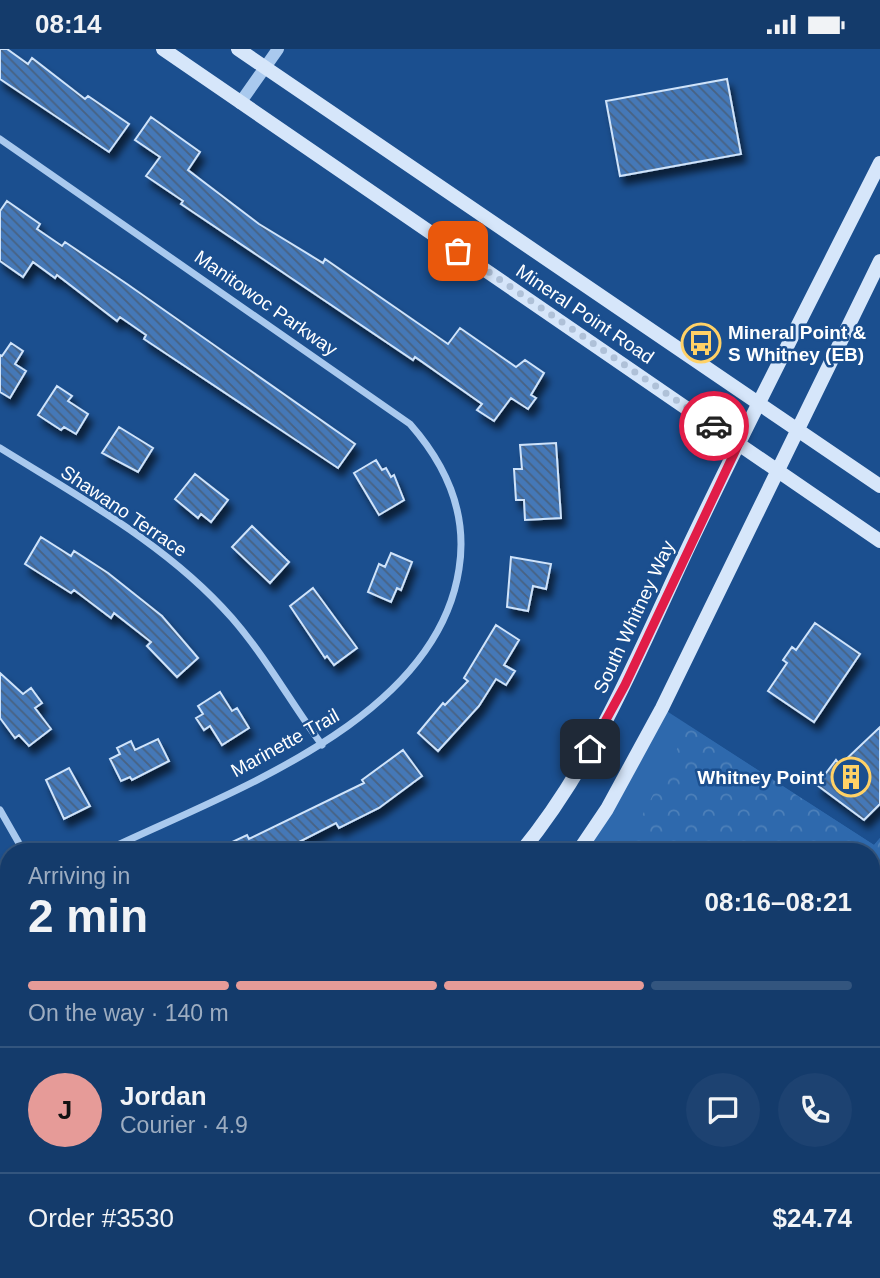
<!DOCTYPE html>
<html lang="en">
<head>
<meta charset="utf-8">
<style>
  :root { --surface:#143b6b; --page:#1d4271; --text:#f1f3f6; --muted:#9dadc1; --line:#33557e; --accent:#e69b98 }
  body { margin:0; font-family:Arial,sans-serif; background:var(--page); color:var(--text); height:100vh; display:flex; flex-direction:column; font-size:26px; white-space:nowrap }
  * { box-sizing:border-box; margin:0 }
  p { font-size:23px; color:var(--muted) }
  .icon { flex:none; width:38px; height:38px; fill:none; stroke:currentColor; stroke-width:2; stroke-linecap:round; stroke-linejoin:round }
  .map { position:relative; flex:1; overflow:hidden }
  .details { position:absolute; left:0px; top:794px; width:880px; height:436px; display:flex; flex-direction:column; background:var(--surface); border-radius:28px 28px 0 0; box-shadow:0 2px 5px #0004,0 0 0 2px var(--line) }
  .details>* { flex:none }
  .pin { position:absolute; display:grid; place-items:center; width:60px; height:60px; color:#fff; margin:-30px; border-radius:14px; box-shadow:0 4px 10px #0006 }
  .courier { position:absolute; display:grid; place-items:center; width:70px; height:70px; margin:-35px; border:5px solid #e11d48; border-radius:50%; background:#fff; color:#222; box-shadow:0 2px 9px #0007 }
  .summary em { font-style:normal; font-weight:700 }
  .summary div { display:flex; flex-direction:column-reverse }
  .summary { display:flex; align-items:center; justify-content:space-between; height:119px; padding:0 28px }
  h1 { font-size:46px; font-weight:700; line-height:52px }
  .bar { display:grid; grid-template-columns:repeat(4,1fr); gap:10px 7px; align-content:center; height:84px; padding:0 28px }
  .bar i { height:9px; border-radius:5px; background:var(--line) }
  .bar .selected { background:var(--accent) }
  .bar p { grid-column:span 4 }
  .line { display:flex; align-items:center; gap:18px; padding:0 28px; border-top:2px solid var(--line) }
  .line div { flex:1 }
  .round { display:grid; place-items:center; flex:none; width:74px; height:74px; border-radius:37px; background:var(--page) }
  .status { display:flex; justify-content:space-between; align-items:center; height:49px; padding:0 35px; background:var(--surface); direction:ltr }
  .status svg { height:19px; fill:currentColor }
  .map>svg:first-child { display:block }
  .green { fill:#2e69ad }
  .forest { fill:url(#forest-crowns) }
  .building { fill:url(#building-back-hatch); stroke:#cfe3fa; stroke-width:2; filter:url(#shadow) }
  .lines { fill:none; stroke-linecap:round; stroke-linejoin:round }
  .minor { stroke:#a9c9ee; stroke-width:7 }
  .tertiary { stroke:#a9c9ee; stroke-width:12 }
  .secondary { stroke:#d6e6fa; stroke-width:14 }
  .done { stroke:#afc1d8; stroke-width:7; stroke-dasharray:0 12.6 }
  .route { stroke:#e11d48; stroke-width:9 }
  .labels { text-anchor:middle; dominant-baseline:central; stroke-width:5; stroke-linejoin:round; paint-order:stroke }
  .street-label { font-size:19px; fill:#fff; stroke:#1b4f8f }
  .poi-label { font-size:19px; font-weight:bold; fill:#fff; stroke:#1b4f8f; text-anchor:start }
</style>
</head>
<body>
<div class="status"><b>08:14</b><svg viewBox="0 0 49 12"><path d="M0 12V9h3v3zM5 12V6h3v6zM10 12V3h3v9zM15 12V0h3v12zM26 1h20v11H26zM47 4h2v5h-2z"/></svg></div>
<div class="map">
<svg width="880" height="1229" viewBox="0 0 880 1229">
  <defs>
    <pattern id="forest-crowns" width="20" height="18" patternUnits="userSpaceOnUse" patternTransform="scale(1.75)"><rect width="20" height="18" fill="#2e69ad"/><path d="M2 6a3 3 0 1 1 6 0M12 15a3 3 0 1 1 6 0" fill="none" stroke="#4d80b9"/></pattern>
    <pattern id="building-back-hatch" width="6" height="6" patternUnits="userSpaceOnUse" patternTransform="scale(1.75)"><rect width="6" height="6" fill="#4478b7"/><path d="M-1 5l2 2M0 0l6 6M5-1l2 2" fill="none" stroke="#486282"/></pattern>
    <filter id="shadow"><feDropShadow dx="4.5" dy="8" stdDeviation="3.5" flood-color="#0009"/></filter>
  </defs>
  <rect width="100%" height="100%" fill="#1b4f8f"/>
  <path class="green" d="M662 659 874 796 880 789V1229H223L220 1222H872V803H578Z"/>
  <path class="forest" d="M689 677 874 796 880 789V1023L872 1029V803H619L635 780Z
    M235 1222H333V1229H239Z
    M381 1222H608L594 1229H364Z
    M616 1222H734L747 1229H621Z"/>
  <path class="building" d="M0 0H7L28 15 32 9 85 50 88 47 129 75 109 103 0 30Z
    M727 30 741 105 620 127 606 52Z
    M151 68 200 103 188 121 259 175 323 214 325 210 448 295 460 279 516 318 525 311 544 324 531 346 536 349 528 360 511 349 494 372 477 361 482 355 415 308 413 311 181 155 183 152 146 127 160 108 135 91Z
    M7 152 40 175 37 180 62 197 65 193 127 235 355 395 338 419 144 290 146 286 120 268 117 272 57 226 55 229 33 213 23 228 0 212V162Z
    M11 294 23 302 15 315 26 322 10 349 0 343V306L2 307Z
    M57 337 72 347 68 352 88 365 76 385 64 378 61 381 38 366Z
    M119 378 153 399 138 423 102 404Z
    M556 394 561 469 525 471 524 451H516L514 420H522L520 396Z
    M376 411 382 421 386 419 391 428 394 426 404 451 379 466 354 424Z
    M195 425 228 451 211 473 201 465 198 469 175 450Z
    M252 477 289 513 270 534 232 498Z
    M41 488 71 507 74 502 108 524 162 567 198 609 177 628 147 597 151 593 114 564 111 569 74 541 71 544 25 515Z
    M391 504 412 513 401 541 397 539 391 553 368 543 379 515 385 518Z
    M511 508 551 515 546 540 533 537 528 562 507 558Z
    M313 539 357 599 334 616 327 607 325 609 290 557Z
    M815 574 860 605 814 673 768 642 787 614 783 611 792 598 796 601Z
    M496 576 519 591 504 616 515 622 506 636 496 630 479 657 438 702 418 684 443 654 445 656 468 632 464 629Z
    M0 624 23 645 31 639 42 654 35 659 51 680 29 697 19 686 15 689 0 669Z
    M220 643 232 662 237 659 249 679 222 696 210 677 204 681 196 669 203 665 198 657Z
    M880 678V755L864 771 817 736 836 711 840 716Z
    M158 690 169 712 132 731 130 728 121 732 110 710 120 705 117 699 131 692 135 701Z
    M403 701 422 727 379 759 339 779 336 774 295 795 297 800 289 803H211L247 786 249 790 364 734 362 731Z
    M69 719 90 757 64 770 46 731Z"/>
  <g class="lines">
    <path class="minor" d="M0 90 410 375C447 417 468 464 459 520 436 673 225 744 103 803
      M0 399C82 450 168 496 232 569 266 608 291 654 322 696
      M0 761 24 803
      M0 856 9 852
      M220 1222 223 1229"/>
    <path class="tertiary" d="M240 54 278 0"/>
    <path class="secondary" d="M163 0 880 492
      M238 0 880 437
      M521 803C594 714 638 606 686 503 748 372 815 243 880 114
      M578 803 607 760 662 659 880 212
      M0 1130 9 1125
      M0 1178 9 1174"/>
  </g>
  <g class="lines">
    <path class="done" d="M458 202 714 377"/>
    <path class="route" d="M590 700 625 636 739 394 714 377"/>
  </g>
  <defs>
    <symbol id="bus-ring" viewBox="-11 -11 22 22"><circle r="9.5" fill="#1b4f8f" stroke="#ffd166" stroke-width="1.5"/><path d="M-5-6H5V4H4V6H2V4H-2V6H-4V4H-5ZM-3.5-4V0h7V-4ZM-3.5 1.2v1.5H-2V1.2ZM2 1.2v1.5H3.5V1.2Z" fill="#ffd166"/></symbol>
    <symbol id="building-ring" viewBox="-11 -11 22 22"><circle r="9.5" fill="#1b4f8f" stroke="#ffd166" stroke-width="1.5"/><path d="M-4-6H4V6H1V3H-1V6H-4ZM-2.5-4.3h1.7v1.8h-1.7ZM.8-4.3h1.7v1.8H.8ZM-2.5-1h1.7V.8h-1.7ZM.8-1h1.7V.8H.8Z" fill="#ffd166"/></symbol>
  </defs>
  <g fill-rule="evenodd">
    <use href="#bus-ring" x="679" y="272" width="44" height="44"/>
    <use href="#building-ring" x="829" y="706" width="44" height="44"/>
  </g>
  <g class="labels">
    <g class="street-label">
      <text transform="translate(266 254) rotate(35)">Manitowoc Parkway</text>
      <text transform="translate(585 265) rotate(34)">Mineral Point Road</text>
      <text transform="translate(124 462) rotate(34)">Shawano Terrace</text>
      <text transform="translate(634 568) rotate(-65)">South Whitney Way</text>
      <text transform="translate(285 694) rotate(-29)">Marinette Trail</text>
    </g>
    <g class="poi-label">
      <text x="728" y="283">Mineral Point &amp;<tspan x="728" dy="22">S Whitney (EB)</tspan></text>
      <text x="824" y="728" text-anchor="end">Whitney Point</text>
    </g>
  </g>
</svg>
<div class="pin" style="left:458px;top:202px;background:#ea580c"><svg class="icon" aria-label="bag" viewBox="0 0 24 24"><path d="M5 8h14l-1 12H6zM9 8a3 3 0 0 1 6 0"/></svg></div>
<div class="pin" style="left:590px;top:700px;background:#1f2937"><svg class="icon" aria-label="home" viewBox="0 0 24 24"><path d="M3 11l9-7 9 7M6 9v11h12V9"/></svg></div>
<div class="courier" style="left:714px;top:377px"><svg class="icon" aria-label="car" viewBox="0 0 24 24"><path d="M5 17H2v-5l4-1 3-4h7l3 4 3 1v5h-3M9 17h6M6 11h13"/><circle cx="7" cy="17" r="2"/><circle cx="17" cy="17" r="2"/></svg></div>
<section class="details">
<div class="summary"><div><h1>2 min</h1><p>Arriving in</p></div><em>08:16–08:21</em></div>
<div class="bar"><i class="selected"></i><i class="selected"></i><i class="selected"></i><i></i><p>On the way · 140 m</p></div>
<div class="line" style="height:126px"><b class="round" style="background:var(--accent);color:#111">J</b><div><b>Jordan</b><p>Courier · 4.9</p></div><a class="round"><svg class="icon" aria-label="chat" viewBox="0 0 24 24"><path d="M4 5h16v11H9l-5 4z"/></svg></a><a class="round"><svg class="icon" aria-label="phone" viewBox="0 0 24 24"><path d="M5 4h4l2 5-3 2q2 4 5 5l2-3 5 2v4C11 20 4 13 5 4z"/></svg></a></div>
<div class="line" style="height:91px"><div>Order #3530</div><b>$24.74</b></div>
</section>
</div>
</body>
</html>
